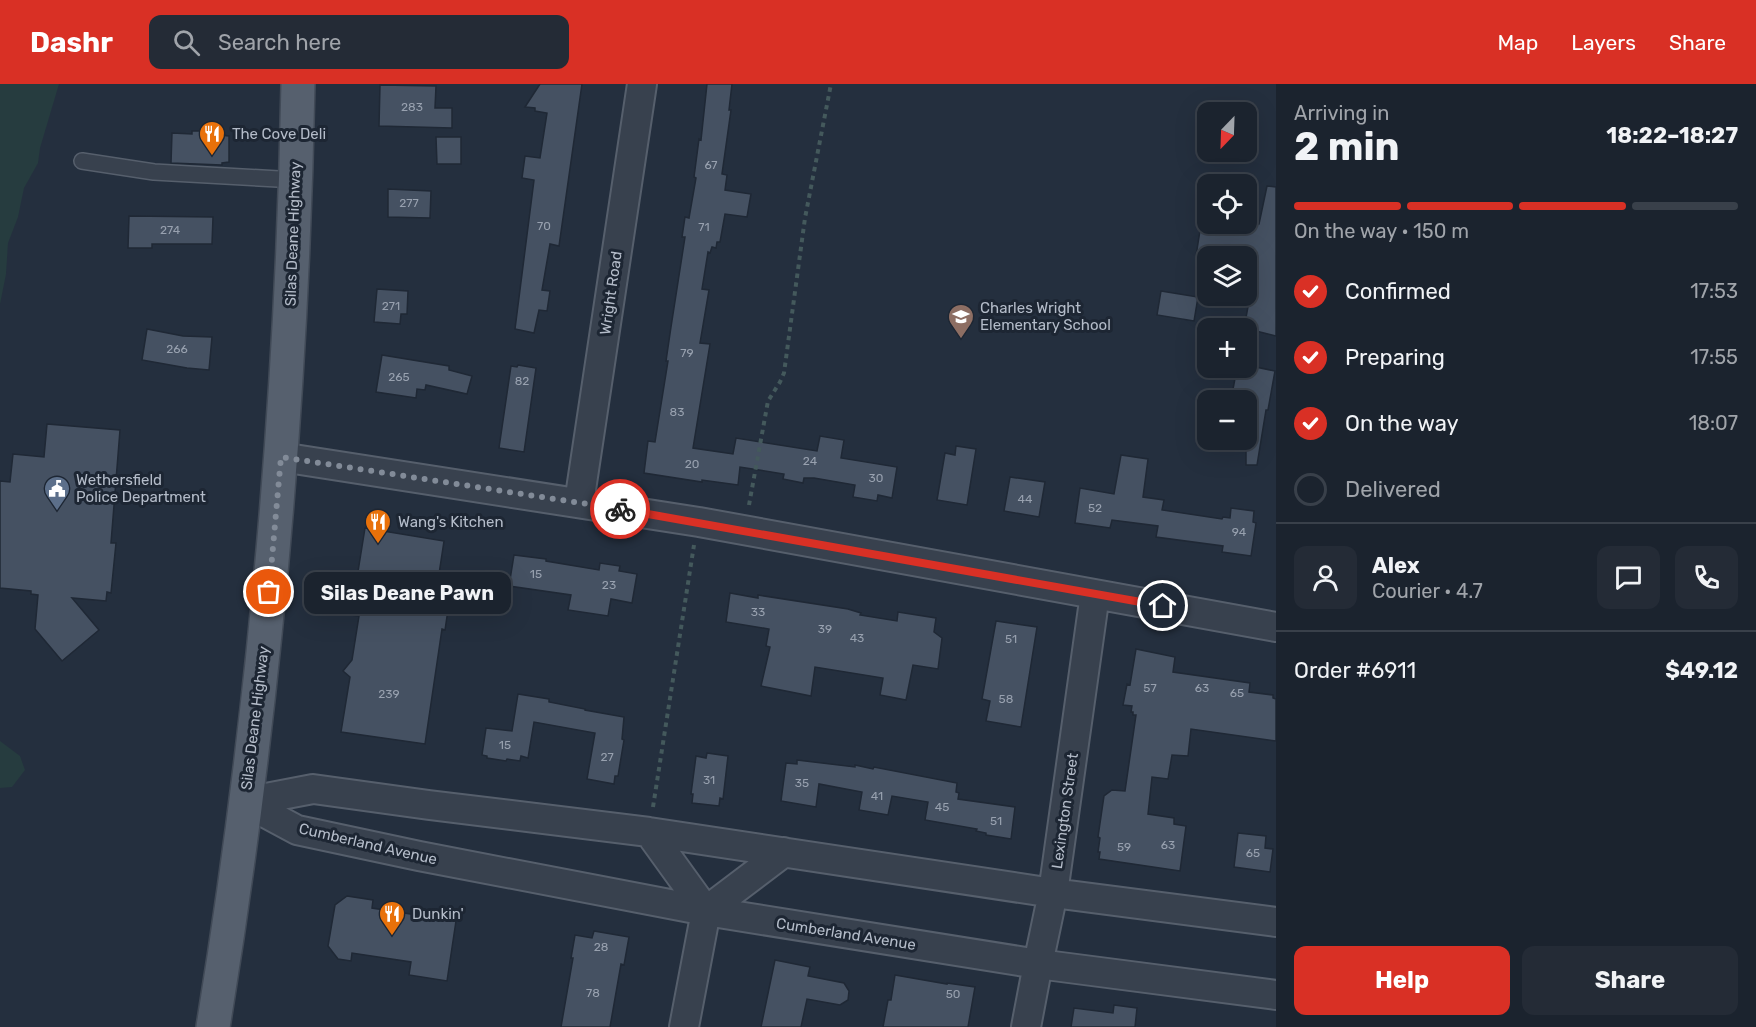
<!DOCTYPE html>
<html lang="en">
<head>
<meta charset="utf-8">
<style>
  :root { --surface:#1b232e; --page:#242b36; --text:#f1f3f6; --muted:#a0a4aa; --line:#39404a; --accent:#d93025 }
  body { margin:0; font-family:Rubik,sans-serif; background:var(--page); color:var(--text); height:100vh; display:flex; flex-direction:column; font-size:22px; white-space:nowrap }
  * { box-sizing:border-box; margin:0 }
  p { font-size:20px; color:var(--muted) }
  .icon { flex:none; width:33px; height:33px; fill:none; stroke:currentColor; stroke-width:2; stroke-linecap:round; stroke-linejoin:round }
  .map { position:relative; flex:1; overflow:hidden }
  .drawer { display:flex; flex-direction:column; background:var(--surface); width:480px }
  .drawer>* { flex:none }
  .needle { width:39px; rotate:203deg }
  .buttons { position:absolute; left:1197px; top:18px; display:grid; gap:12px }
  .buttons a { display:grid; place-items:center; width:60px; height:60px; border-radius:12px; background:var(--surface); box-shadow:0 6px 24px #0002,0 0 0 2px var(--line); font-size:30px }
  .pin { position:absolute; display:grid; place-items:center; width:51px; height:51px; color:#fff; margin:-26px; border:3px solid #fff; border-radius:50%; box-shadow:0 2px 6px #0007 }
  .courier { position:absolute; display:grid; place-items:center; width:60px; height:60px; margin:-30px; border:4px solid #d93025; border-radius:50%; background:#fff; color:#222; box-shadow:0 2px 8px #0007 }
  .bubble { position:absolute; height:42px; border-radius:12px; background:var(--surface); box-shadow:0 6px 24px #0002,0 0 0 2px var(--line); font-size:20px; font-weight:700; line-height:42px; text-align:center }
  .head em { font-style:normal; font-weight:700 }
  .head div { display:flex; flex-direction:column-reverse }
  .head { display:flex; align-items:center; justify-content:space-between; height:102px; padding:0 18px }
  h1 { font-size:39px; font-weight:700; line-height:45px }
  .bar { display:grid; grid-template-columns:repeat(4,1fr); gap:9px 6px; align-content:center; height:72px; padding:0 18px }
  .bar i { height:8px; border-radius:4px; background:var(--line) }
  .bar .on { background:var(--accent) }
  .bar p { grid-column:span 4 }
  .line { display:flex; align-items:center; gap:15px; padding:0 18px; border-top:2px solid var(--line) }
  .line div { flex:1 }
  .round { display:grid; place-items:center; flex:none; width:63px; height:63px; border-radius:12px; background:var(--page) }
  ol { padding:0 18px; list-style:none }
  li { display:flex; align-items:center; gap:18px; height:66px }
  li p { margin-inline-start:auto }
  li .icon { padding:6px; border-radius:50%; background:var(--accent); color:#fff; stroke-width:4 }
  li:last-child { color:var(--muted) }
  li i { width:33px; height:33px; border:3px solid var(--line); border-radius:50% }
  .cta { display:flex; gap:12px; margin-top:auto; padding:12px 18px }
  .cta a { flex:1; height:69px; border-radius:12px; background:var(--accent); color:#fff; font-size:24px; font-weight:700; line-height:69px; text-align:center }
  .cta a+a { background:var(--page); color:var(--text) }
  header { display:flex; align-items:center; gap:36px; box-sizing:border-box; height:84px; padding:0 30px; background:var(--accent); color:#fff }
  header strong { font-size:28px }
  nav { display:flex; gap:33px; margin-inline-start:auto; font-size:21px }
  .search { width:420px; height:54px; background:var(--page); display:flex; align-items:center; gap:15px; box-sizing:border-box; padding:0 21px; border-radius:12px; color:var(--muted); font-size:22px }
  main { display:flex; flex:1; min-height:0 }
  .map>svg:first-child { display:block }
  .green { fill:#263c3f }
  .building { fill:#455162; stroke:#1f2835; stroke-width:1.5 }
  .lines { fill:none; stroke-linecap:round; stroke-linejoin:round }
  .lane-casing { stroke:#565f6c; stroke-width:18 }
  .street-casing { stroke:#565f6c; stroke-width:32 }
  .primary-casing { stroke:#414a57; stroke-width:36 }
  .path { stroke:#44595c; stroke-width:4; stroke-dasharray:4.5 4.5; stroke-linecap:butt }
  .lane { stroke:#38414e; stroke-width:15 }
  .street { stroke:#38414e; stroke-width:28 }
  .primary { stroke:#56606e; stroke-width:33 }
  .done { stroke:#828b98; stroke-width:6; stroke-dasharray:0 10.8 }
  .route { stroke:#d93025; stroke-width:8 }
  .labels { text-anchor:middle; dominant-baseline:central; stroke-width:6; stroke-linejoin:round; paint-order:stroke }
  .number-label { font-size:12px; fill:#98a1af }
  .poi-label { font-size:15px; fill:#b4bcc9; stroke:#1d2633; text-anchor:start }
  .street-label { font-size:15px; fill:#b4bcc9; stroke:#1d2633 }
</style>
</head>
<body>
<header>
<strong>Dashr</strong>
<div class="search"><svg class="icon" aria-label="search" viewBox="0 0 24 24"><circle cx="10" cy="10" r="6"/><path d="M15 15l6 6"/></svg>Search here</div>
<nav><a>Map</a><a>Layers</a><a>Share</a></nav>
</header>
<main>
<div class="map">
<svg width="1276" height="943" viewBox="0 0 1276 943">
  <rect width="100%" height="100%" fill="#242f3e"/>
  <path class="green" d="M0 0H59L40 64 38 79 24 104 18 133 8 159 6 190 0 220Z
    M0 657 20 672 25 686 12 703 0 704Z"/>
  <path class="building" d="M540 0H582L559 162 550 160 542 206 550 207 547 227 539 226 534 249 515 245 534 96 522 94 525 72 540 74 547 29 535 27V24L525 23Z
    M707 0H732L729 26H731L722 90 727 91 725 106 751 110 747 133 725 130 720 158H717L716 164 712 163 710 169 708 168 702 205 709 206 700 259 710 260 693 364 733 370 736 354 817 367 820 352 844 356 841 374 897 383 892 414 878 411 877 417 853 413 855 401 814 394H804L803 399 783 395 784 390 740 383 738 401 702 396V398L644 389 648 357 655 358 668 277H666L671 243 685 153H682L685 133 689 134 696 94 694 93 699 55 701 56Z
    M380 1 436 2 435 24H452V44L379 42Z
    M192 47H210V50L229 52V78L222 79V81L171 79 172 49 192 50Z
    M436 53H461V80H437Z
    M1267 102 1276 103V252L1244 244 1250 212 1246 211V172H1196L1201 140H1259Z
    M388 105 431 107 430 134 388 133Z
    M129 132 213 133 212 160H152V164H128Z
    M377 205 408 207 407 230H401L400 240 374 238Z
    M1161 207 1198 213 1194 237 1157 231Z
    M147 245 183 252 212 253 209 286 187 284 142 276Z
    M382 271 449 282V286L472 292 467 310 426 301 425 306 417 305 416 314 376 308Z
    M518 281 536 284 524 368 499 364 511 282 517 283Z
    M1246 281 1275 287 1268 326H1266L1257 381H1246V316H1242L1243 308 1233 305 1237 284H1246Z
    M47 340 120 346 111 459H116L111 509 107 508 106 517 72 514 99 546 62 577 35 545 38 511 31 510V507L0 504V397L10 398 13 370 44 373Z
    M956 362 976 365 967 421 937 416 945 369 955 371Z
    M1121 371 1148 375 1143 413 1164 416 1162 426 1222 435 1223 433 1230 434 1231 424 1254 427 1253 438 1256 439 1251 472 1222 468 1223 462 1156 453 1158 442 1112 436 1110 444 1075 439 1080 404 1114 410Z
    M1010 393 1045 398 1039 433 1004 427Z
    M365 444 444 457 439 490 453 492 445 546 442 545 425 660 341 648 350 593 343 587 352 576 359 532 351 531Z
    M514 471 546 475V477L599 486 600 479 620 482 619 487 637 490 632 519 611 515 608 532 568 526 571 511 509 502Z
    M730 509 758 514V511L848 525 861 529 860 531 897 537 898 528 936 534 934 548 942 554 938 585 913 581 906 616 880 611 883 594 815 583 811 612 761 602 770 563 766 562 769 545 726 538Z
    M996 537 1037 543 1021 643 986 637 990 617 982 615Z
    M1136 565 1175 573 1173 588 1250 599 1249 608 1273 611V614L1276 615V657L1191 645 1188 672 1172 671 1168 695 1152 693 1148 730 1174 734V740L1186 742 1180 787 1099 775 1100 768H1098L1100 754 1098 753 1104 712 1112 706 1125 707 1136 631H1133V628H1131L1132 622 1123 621 1127 600 1130 601Z
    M518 610 549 615V618L585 625V626L624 633 622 655 624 656 618 692H615L614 700 587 695 595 649 534 638 528 674 521 672 520 677 507 675 506 677 487 674V672L482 671 486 644 512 647Z
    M707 669 728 672 723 715 720 714 719 722 692 719 693 710H691L696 672 706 674Z
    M797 676 855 683V681L873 685 874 683 957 699 956 708 959 709 958 715 1015 723 1011 755 986 751V749L976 747 977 745 925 736 928 718 892 712 888 731 859 726 862 708 819 700 816 723 781 717 786 679 797 680Z
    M1238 749 1266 752 1265 764 1273 765 1270 788 1234 783Z
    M347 812 373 816 372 824 456 837 447 897 409 891 411 878 352 869 351 877 338 875 328 862 335 821Z
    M594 847 629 853 624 881 621 880 610 943H561L573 874H571L575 851 592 854Z
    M775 876 810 883 808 892 844 899 849 907 848 916 840 921 807 915 801 943H761Z
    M895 891 947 900V899L975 903 968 943H883L888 916H891Z
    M1114 921 1137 924 1135 943H1071L1074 924 1113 929Z"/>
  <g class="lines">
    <defs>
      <path id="lane" d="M82 77 154 88 296 96"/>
      <path id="street" d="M281 373 699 438 1276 543
        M579 419 642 0
        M245 718 297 746 419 772 706 827 1038 880 1276 911
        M245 718 313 705 429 721 649 748 1053 809 1276 838
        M649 748 706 827
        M684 943 706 827 784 768
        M1026 943 1038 880 1053 809 1095 510"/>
      <path id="primary" d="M213 943C264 631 292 316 298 0"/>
    </defs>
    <use href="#lane" class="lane-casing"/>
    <use href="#street" class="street-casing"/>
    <use href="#primary" class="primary-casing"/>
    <path class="path" d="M749 421 768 317 780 298 784 289 805 134 831 0
      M653 723 694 461"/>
    <use href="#lane" class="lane"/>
    <use href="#street" class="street"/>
    <use href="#primary" class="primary"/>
  </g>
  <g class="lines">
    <path class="done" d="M269 508 281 373 620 425"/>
    <path class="route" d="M620 425 1163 522"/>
  </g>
  <defs>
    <symbol id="restaurant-pin" viewBox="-11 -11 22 30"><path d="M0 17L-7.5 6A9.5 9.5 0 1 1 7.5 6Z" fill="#e8710a" stroke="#1d2633"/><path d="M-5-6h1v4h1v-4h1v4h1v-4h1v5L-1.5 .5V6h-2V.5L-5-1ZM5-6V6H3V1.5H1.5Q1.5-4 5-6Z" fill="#fff"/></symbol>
    <symbol id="school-pin" viewBox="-11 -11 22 30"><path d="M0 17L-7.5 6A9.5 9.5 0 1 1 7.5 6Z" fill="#8d6e63" stroke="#1d2633"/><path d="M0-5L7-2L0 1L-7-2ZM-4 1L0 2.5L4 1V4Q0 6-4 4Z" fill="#fff"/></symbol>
    <symbol id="civic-pin" viewBox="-11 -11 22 30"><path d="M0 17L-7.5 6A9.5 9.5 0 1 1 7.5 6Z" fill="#5c6f8a" stroke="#1d2633"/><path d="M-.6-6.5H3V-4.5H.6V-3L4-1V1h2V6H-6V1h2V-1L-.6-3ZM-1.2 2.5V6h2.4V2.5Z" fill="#fff"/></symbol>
  </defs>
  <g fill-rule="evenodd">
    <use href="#restaurant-pin" x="197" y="35" width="30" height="40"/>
    <use href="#school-pin" x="946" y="218" width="30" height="40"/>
    <use href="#civic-pin" x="42" y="390" width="30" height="40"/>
    <use href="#restaurant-pin" x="363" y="423" width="30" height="40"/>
    <use href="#restaurant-pin" x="377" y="815" width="30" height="40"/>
  </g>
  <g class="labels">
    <g class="number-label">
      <text x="412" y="23">283</text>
      <text x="711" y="81">67</text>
      <text x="409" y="119">277</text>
      <text x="544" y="142">70</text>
      <text x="704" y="143">71</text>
      <text x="170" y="146">274</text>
      <text x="391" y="222">271</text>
      <text x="177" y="265">266</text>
      <text x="687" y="269">79</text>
      <text x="399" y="293">265</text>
      <text x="522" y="297">82</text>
      <text x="677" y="328">83</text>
      <text x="810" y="377">24</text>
      <text x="692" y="380">20</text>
      <text x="876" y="394">30</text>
      <text x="1025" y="415">44</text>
      <text x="1095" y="424">52</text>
      <text x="1239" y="448">94</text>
      <text x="536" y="490">15</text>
      <text x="609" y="501">23</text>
      <text x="758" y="528">33</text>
      <text x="825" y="545">39</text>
      <text x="857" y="554">43</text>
      <text x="1011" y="555">51</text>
      <text x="1150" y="604">57</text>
      <text x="1202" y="604">63</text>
      <text x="1237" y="609">65</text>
      <text x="389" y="610">239</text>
      <text x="1006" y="615">58</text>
      <text x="505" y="661">15</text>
      <text x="607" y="673">27</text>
      <text x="709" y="696">31</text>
      <text x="802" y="699">35</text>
      <text x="877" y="712">41</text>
      <text x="942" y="723">45</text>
      <text x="996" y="737">51</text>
      <text x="1168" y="761">63</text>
      <text x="1124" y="763">59</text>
      <text x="1253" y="769">65</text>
      <text x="601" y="863">28</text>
      <text x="593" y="909">78</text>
      <text x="953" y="910">50</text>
    </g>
    <g class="poi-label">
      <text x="232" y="50">The Cove Deli</text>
      <text x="980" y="224">Charles Wright<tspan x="980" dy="17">Elementary School</tspan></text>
      <text x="76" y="396">Wethersfield<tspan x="76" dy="17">Police Department</tspan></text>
      <text x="398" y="438">Wang's Kitchen</text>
      <text x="412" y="830">Dunkin'</text>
    </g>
    <g class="street-label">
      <text transform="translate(293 150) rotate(-88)">Silas Deane Highway</text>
      <text transform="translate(611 209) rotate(-82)">Wright Road</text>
      <text transform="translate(255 634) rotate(-83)">Silas Deane Highway</text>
      <text transform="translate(1065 727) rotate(-82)">Lexington Street</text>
      <text transform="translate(368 760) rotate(13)">Cumberland Avenue</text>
      <text transform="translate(846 850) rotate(9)">Cumberland Avenue</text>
    </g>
  </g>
</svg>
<div class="buttons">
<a><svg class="needle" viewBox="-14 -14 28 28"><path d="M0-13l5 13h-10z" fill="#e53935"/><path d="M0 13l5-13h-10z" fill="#a0a4aa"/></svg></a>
<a><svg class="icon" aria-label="locate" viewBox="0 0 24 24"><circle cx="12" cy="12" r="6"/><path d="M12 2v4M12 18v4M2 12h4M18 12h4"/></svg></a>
<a><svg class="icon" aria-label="layers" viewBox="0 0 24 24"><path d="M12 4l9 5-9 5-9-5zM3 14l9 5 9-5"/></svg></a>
<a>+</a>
<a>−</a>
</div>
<div class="pin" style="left:269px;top:508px;background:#ea580c"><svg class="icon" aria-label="bag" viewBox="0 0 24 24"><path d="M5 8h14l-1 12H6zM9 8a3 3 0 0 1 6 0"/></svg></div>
<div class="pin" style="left:1163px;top:522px;background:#1f2937"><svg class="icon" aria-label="home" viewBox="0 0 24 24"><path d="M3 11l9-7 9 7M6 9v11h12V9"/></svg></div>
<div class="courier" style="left:620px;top:425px"><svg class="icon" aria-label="bike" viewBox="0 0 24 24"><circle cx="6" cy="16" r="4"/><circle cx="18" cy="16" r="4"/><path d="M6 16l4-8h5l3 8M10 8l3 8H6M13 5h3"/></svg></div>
<div class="bubble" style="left:304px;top:488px;width:207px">Silas Deane Pawn</div>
</div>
<section class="drawer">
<div class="head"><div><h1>2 min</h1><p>Arriving in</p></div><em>18:22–18:27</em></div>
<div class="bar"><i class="on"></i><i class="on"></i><i class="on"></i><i></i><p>On the way · 150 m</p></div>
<ol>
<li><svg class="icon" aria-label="check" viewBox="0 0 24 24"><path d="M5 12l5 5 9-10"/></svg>Confirmed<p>17:53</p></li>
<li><svg class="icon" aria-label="check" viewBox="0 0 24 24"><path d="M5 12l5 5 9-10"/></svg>Preparing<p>17:55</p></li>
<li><svg class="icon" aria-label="check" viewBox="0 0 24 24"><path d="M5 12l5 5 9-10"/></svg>On the way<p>18:07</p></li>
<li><i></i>Delivered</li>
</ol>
<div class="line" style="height:108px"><a class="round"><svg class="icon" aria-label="person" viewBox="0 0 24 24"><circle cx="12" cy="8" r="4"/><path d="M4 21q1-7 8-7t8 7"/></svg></a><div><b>Alex</b><p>Courier · 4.7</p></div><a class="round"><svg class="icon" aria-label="chat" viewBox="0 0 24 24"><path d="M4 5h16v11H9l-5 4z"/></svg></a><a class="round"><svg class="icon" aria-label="phone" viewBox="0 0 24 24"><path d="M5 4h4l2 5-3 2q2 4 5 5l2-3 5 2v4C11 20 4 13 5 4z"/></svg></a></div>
<div class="line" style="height:78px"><div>Order #6911</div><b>$49.12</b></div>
<div class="cta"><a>Help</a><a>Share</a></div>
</section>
</main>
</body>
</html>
